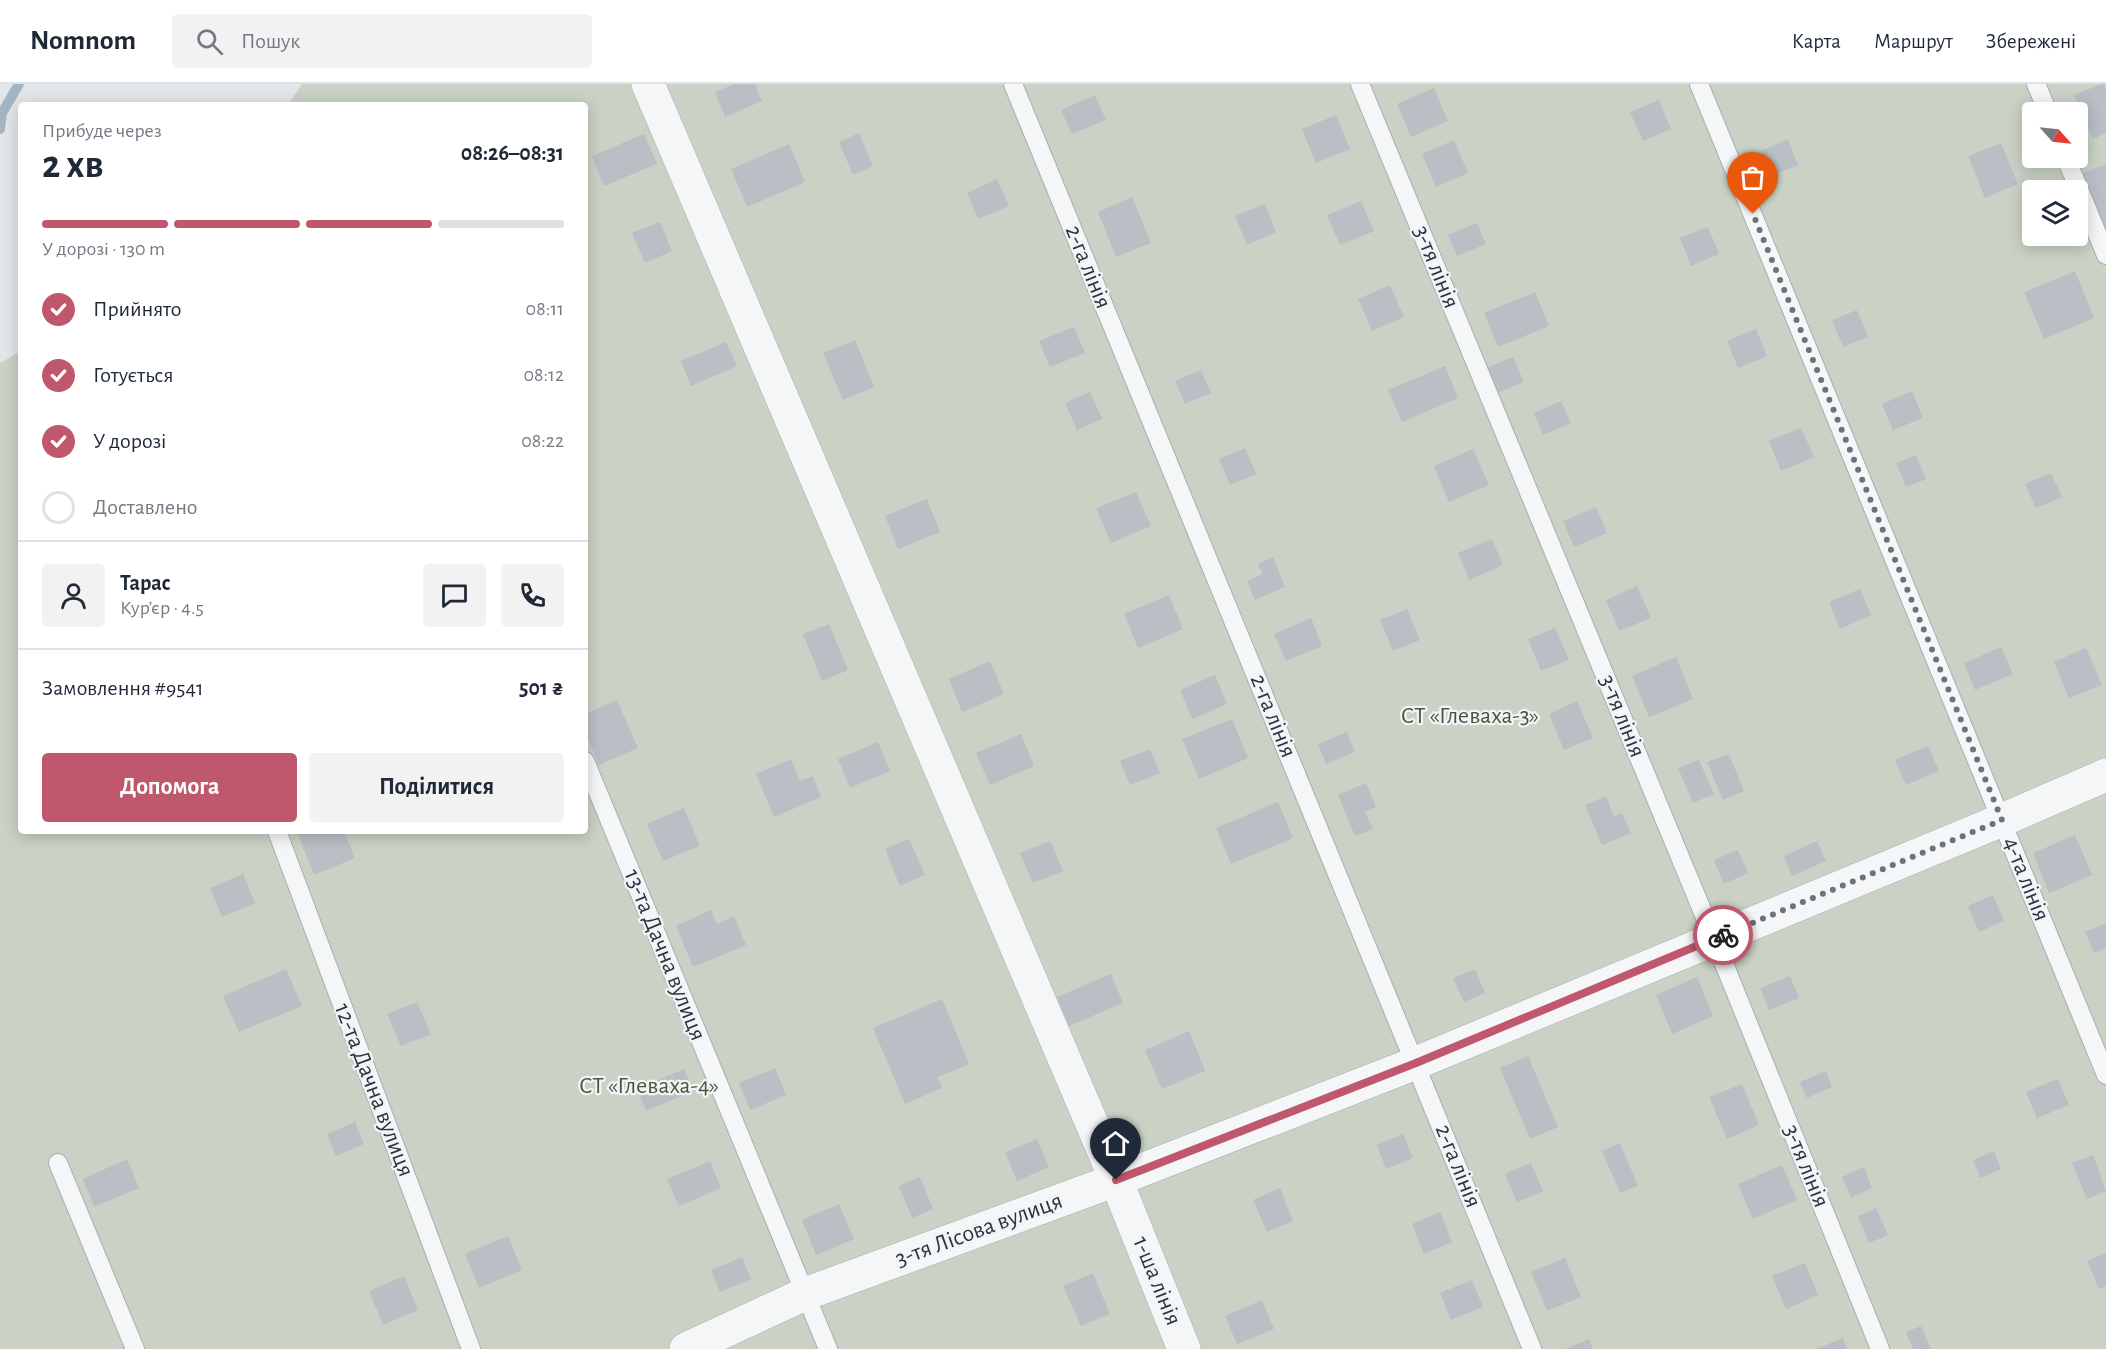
<!DOCTYPE html>
<html lang="uk">
<head>
<meta charset="utf-8">
<style>
  :root { --surface:#fff; --page:#f2f2f3; --text:#1f2937; --muted:#747a83; --line:#e0e1e3; --accent:#bf576d }
  body { margin:0; font-family:"Alegreya Sans",sans-serif; background:var(--page); color:var(--text); height:100vh; display:flex; flex-direction:column; font-size:22px; white-space:nowrap }
  * { box-sizing:border-box; margin:0 }
  p { font-size:20px; color:var(--muted) }
  .icon { flex:none; width:33px; height:33px; fill:none; stroke:currentColor; stroke-width:2; stroke-linecap:round; stroke-linejoin:round }
  .map { position:relative; flex:1; overflow:hidden }
  .side { position:absolute; left:18px; top:18px; width:570px; height:732px; display:flex; flex-direction:column; background:var(--surface); border-radius:6px; box-shadow:0 3px 15px #0003 }
  .side>* { flex:none }
  .needle { width:39px; rotate:117deg }
  .fabs { position:absolute; left:2022px; top:18px; display:grid; gap:12px }
  .fabs a { display:grid; place-items:center; width:66px; height:66px; border-radius:6px; background:var(--surface); box-shadow:0 3px 15px #0003; font-size:30px }
  .pin { position:absolute; display:grid; place-items:center; width:51px; height:51px; color:#fff; margin:-62px -26px; border-radius:50% 50% 50% 0; rotate:-45deg; box-shadow:0 0 6px #0007 }
  .pin .icon { rotate:45deg }
  .courier { position:absolute; display:grid; place-items:center; width:60px; height:60px; margin:-30px; border:4px solid #bf576d; border-radius:50%; background:#fff; color:#222; box-shadow:0 2px 8px #0007 }
  .overview em { font-style:normal; font-weight:600 }
  .overview div { display:flex; flex-direction:column-reverse }
  .overview { display:flex; align-items:center; justify-content:space-between; height:102px; padding:0 24px }
  h1 { font-size:39px; font-weight:600; line-height:45px }
  .bar { display:grid; grid-template-columns:repeat(4,1fr); gap:9px 6px; align-content:center; height:72px; padding:0 24px }
  .bar i { height:8px; border-radius:4px; background:var(--line) }
  .bar .active { background:var(--accent) }
  .bar p { grid-column:span 4 }
  .line { display:flex; align-items:center; gap:15px; padding:0 24px; border-top:2px solid var(--line) }
  .line div { flex:1 }
  .round { display:grid; place-items:center; flex:none; width:63px; height:63px; border-radius:6px; background:var(--page) }
  ol { padding:0 24px; list-style:none }
  li { display:flex; align-items:center; gap:18px; height:66px }
  li p { margin-inline-start:auto }
  li .icon { padding:6px; border-radius:50%; background:var(--accent); color:#fff; stroke-width:4 }
  li:last-child { color:var(--muted) }
  li i { width:33px; height:33px; border:3px solid var(--line); border-radius:50% }
  .primary-button { display:flex; gap:12px; margin-top:auto; padding:12px 24px }
  .primary-button a { flex:1; height:69px; border-radius:6px; background:var(--accent); color:#fff; font-size:24px; font-weight:600; line-height:69px; text-align:center }
  .primary-button a+a { background:var(--page); color:var(--text) }
  header { display:flex; align-items:center; gap:36px; box-sizing:border-box; height:84px; padding:0 30px; background:var(--surface); border-bottom:2px solid var(--line) }
  header strong { font-size:28px }
  nav { display:flex; gap:33px; margin-inline-start:auto; font-size:21px }
  .search { width:420px; height:54px; background:var(--page); display:flex; align-items:center; gap:15px; box-sizing:border-box; padding:0 21px; border-radius:6px; color:var(--muted); font-size:22px }
  .map>svg:first-child { display:block }
  .green { fill:#c9d2c5; fill-rule:evenodd }
  .lines { fill:none; stroke-linecap:round; stroke-linejoin:round }
  .stream { stroke:#a2b5c5; stroke-width:10 }
  .building { fill:#babfc5 }
  .service-casing { stroke:#a8adb3; stroke-width:20 }
  .minor-casing { stroke:#a8adb3; stroke-width:34 }
  .service { stroke:#f5f6f8; stroke-width:18 }
  .minor { stroke:#f5f6f8; stroke-width:33 }
  .done { stroke:#6c737a; stroke-width:6; stroke-dasharray:0 10.8 }
  .route { stroke:#bf576d; stroke-width:8 }
  .labels { text-anchor:middle; dominant-baseline:central; stroke-width:4.5; stroke-linejoin:round; paint-order:stroke }
  .street-label { font-size:24px; fill:#2c353f; stroke:#f2f4f7 }
  .park-label { font-size:24px; fill:#435a3b; stroke:#f2f4f7 }
</style>
</head>
<body>
<header>
<strong>Nomnom</strong>
<div class="search"><svg class="icon" aria-label="search" viewBox="0 0 24 24"><circle cx="10" cy="10" r="6"/><path d="M15 15l6 6"/></svg>Пошук</div>
<nav><a>Карта</a><a>Маршрут</a><a>Збережені</a></nav>
</header>
<div class="map">
<svg width="2106" height="1265" viewBox="0 0 2106 1265">
  <rect width="100%" height="100%" fill="#e3e6e9"/>
  <path class="green" d="M302 0H2106V1265H0V279L21 267V747H585V21H288ZM2032 28H2078V74H2032ZM2032 106H2078V152H2032Z"/>
  <g class="lines">
    <path class="stream" d="M0 45 2 29 19 0"/>
  </g>
  <path class="building" d="M734 0H755L762 17 725 33 715 8Z
    M2101 0H2103L2106 6V49L2093 55 2074 11Z
    M1434 4 1448 37 1411 53 1397 20Z
    M1095 11 1106 36 1072 50 1061 26Z
    M1659 16 1671 45 1643 57 1630 28Z
    M1336 31 1350 65 1316 79 1302 45Z
    M859 49 873 82 853 91 839 58Z
    M644 50 657 80 604 102 592 72Z
    M1788 55 1798 81 1771 92 1761 67Z
    M1454 56 1468 89 1436 103 1422 70Z
    M2001 59 2018 100 1985 114 1968 72Z
    M789 60 805 98 747 123 731 85Z
    M2106 80V150L2081 90Z
    M997 95 1009 122 978 135 967 109Z
    M1132 113 1151 159 1116 173 1098 128Z
    M1361 117 1374 147 1340 161 1327 131Z
    M1265 120 1276 148 1247 161 1235 132Z
    M660 138 672 167 645 179 632 149Z
    M1477 139 1486 160 1457 172 1448 151Z
    M1708 143 1719 170 1691 182 1680 154Z
    M2075 187 2094 234 2044 255 2024 208Z
    M1390 201 1404 233 1372 247 1358 215Z
    M1535 208 1549 242 1498 263 1484 229Z
    M1857 226 1868 253 1843 263 1832 236Z
    M1074 243 1085 269 1050 283 1039 257Z
    M1756 245 1767 272 1738 284 1727 257Z
    M855 256 874 303 843 316 823 269Z
    M726 258 737 282 691 302 681 277Z
    M1513 273 1524 298 1497 309 1486 284Z
    M1445 282 1458 314 1402 338 1388 306Z
    M1201 286 1211 309 1185 320 1175 297Z
    M1912 307 1923 334 1893 346 1882 320Z
    M1090 308 1102 335 1077 346 1065 319Z
    M1561 317 1571 339 1543 351 1534 329Z
    M1801 344 1814 373 1781 387 1769 357Z
    M1245 364 1256 390 1230 401 1219 375Z
    M1473 365 1489 401 1449 418 1434 382Z
    M1916 371 1926 395 1906 403 1896 379Z
    M2051 389 2062 413 2036 424 2025 400Z
    M1136 408 1151 442 1111 459 1096 424Z
    M927 415 940 448 898 465 885 432Z
    M1596 423 1607 449 1574 463 1563 437Z
    M1492 455 1503 481 1469 496 1458 469Z
    M1273 473 1285 503 1255 516 1247 497 1263 490 1258 480Z
    M1637 502 1651 534 1619 547 1606 516Z
    M1860 505 1871 531 1840 545 1829 518Z
    M1169 511 1183 545 1138 564 1124 530Z
    M1407 525 1420 556 1393 567 1380 536Z
    M1311 534 1322 562 1286 577 1274 550Z
    M829 540 848 586 822 597 803 550Z
    M1555 544 1569 576 1541 587 1528 555Z
    M2001 563 2013 590 1975 606 1964 579Z
    M2086 564 2102 601 2069 614 2054 578Z
    M1676 573 1693 615 1649 633 1632 592Z
    M990 577 1004 610 962 628 949 595Z
    M1215 591 1227 620 1192 635 1180 606Z
    M617 616 638 664 599 681 585 647V630Z
    M1577 617 1593 654 1564 666 1549 630Z
    M1232 635 1248 674 1199 695 1182 655Z
    M1347 648 1355 668 1326 680 1318 660Z
    M1021 650 1034 682 990 701 976 669Z
    M878 658 890 687 850 704 838 675Z
    M1928 662 1939 687 1906 701 1895 676Z
    M1150 665 1160 689 1130 701 1120 677Z
    M1729 670 1744 707 1723 716 1707 678Z
    M791 675 800 697 813 692 821 713 774 733 756 690Z
    M1699 676 1714 710 1693 719 1678 684Z
    M1366 699 1376 723 1365 728 1373 745 1355 752 1338 711Z
    M1606 712 1614 732 1622 729 1631 749 1602 761 1585 721Z
    M1278 718 1293 754 1231 780 1216 744Z
    M684 724 700 762 663 777 647 740Z
    M300 747H344L355 774 314 791 297 748Z
    M2075 751 2092 791 2049 809 2033 769Z
    M909 755 925 791 900 802 885 765Z
    M1050 757 1063 787 1033 799 1020 769Z
    M1817 757 1826 777 1792 792 1784 772Z
    M1738 766 1748 789 1724 800 1714 776Z
    M243 790 255 819 222 833 210 804Z
    M1993 811 2004 837 1979 848 1968 822Z
    M711 826 717 840 734 832 746 861 693 883 676 842Z
    M2106 839V864L2094 869 2085 848Z
    M286 885 302 922 239 948 223 912Z
    M1475 885 1485 909 1464 918 1453 894Z
    M1111 890 1123 919 1069 942 1057 913Z
    M1790 892 1799 914 1769 926 1760 904Z
    M1697 893 1713 932 1672 950 1656 911Z
    M942 915 969 980 938 993 942 1004 905 1020 873 944Z
    M417 918 431 950 401 962 387 930Z
    M1189 947 1205 987 1162 1005 1145 966Z
    M1528 972 1558 1043 1530 1055 1500 984Z
    M775 984 786 1011 750 1026 739 999Z
    M684 985 693 1007 646 1027 637 1005Z
    M1826 987 1832 1003 1807 1014 1800 998Z
    M2058 995 2069 1021 2037 1034 2026 1008Z
    M1742 1000 1759 1041 1727 1055 1709 1013Z
    M355 1038 364 1060 336 1072 327 1050Z
    M1403 1050 1413 1074 1386 1085 1377 1061Z
    M1037 1055 1049 1083 1017 1097 1005 1068Z
    M1620 1059 1638 1102 1620 1109 1602 1067Z
    M1994 1067 2001 1085 1980 1094 1973 1076Z
    M2093 1071 2106 1107 2087 1115 2072 1079Z
    M127 1075 139 1104 94 1123 83 1095Z
    M710 1077 721 1104 679 1122 667 1095Z
    M1531 1079 1543 1107 1517 1118 1505 1090Z
    M1782 1081 1797 1116 1753 1135 1738 1100Z
    M1864 1083 1872 1104 1851 1114 1842 1093Z
    M920 1093 933 1125 912 1134 899 1102Z
    M1280 1104 1293 1137 1267 1148 1253 1116Z
    M839 1120 854 1155 816 1171 802 1136Z
    M1876 1124 1888 1151 1869 1159 1858 1132Z
    M1440 1128 1452 1158 1424 1170 1412 1140Z
    M508 1152 522 1186 479 1204 465 1170Z
    M2106 1169V1202L2099 1205 2087 1177Z
    M742 1173 751 1195 720 1208 711 1186Z
    M1565 1174 1581 1213 1547 1227 1531 1188Z
    M1805 1179 1818 1211 1786 1225 1772 1192Z
    M1093 1189 1110 1230 1081 1242 1063 1202Z
    M404 1192 418 1226 383 1241 369 1207Z
    M1472 1196 1483 1223 1451 1236 1440 1209Z
    M1262 1216 1274 1245 1237 1260 1225 1232Z
    M1921 1242 1931 1265H1913L1906 1248Z
    M1843 1254 1847 1265H1816Z
    M1589 1255 1593 1265H1565Z"/>
  <g class="lines">
    <defs>
      <path id="service" d="M1013 0 1532 1265
        M1360 0 1714 855 1880 1265
        M1699 0 2106 991
        M2036 0 2048 28
        M2066 74 2106 171
        M585 677 828 1265
        M277 747 471 1265
        M58 1079 135 1265"/>
      <path id="minor" d="M648 0 1116 1096 1184 1265
        M686 1265 805 1210 1116 1096 1416 979 2002 736 2106 691"/>
    </defs>
    <use href="#service" class="service-casing"/>
    <use href="#minor" class="minor-casing"/>
    <use href="#service" class="service"/>
    <use href="#minor" class="minor"/>
  </g>
  <g class="lines">
    <path class="done" d="M1723 851 2002 736 1753 130"/>
    <path class="route" d="M1116 1096 1416 979 1723 851"/>
  </g>
  <g class="labels">
    <g class="street-label">
      <text transform="translate(1088 183) rotate(68)">2-га лінія</text>
      <text transform="translate(1436 183) rotate(68)">3-тя лінія</text>
      <text transform="translate(1273 632) rotate(68)">2-га лінія</text>
      <text transform="translate(1622 632) rotate(68)">3-тя лінія</text>
      <text transform="translate(2026 795) rotate(68)">4-та лінія</text>
      <text transform="translate(665 871) rotate(68)">13-та Дачна вулиця</text>
      <text transform="translate(374 1006) rotate(69)">12-та Дачна вулиця</text>
      <text transform="translate(1458 1082) rotate(68)">2-га лінія</text>
      <text transform="translate(1806 1082) rotate(68)">3-тя лінія</text>
      <text transform="translate(979 1146) rotate(-20)">3-тя Лісова вулиця</text>
      <text transform="translate(1157 1197) rotate(68)">1-ша лінія</text>
    </g>
    <g class="park-label">
      <text x="1470" y="632">СТ «Глеваха-3»</text>
      <text x="649" y="1002">СТ «Глеваха-4»</text>
    </g>
  </g>
</svg>
<div class="fabs">
<a><svg class="needle" viewBox="-14 -14 28 28"><path d="M0-13l5 13h-10z" fill="#e53935"/><path d="M0 13l5-13h-10z" fill="#747a83"/></svg></a>
<a><svg class="icon" aria-label="layers" viewBox="0 0 24 24"><path d="M12 4l9 5-9 5-9-5zM3 14l9 5 9-5"/></svg></a>
</div>
<div class="pin" style="left:1753px;top:130px;background:#ea580c"><svg class="icon" aria-label="bag" viewBox="0 0 24 24"><path d="M5 8h14l-1 12H6zM9 8a3 3 0 0 1 6 0"/></svg></div>
<div class="pin" style="left:1116px;top:1096px;background:#1f2937"><svg class="icon" aria-label="home" viewBox="0 0 24 24"><path d="M3 11l9-7 9 7M6 9v11h12V9"/></svg></div>
<div class="courier" style="left:1723px;top:851px"><svg class="icon" aria-label="bike" viewBox="0 0 24 24"><circle cx="6" cy="16" r="4"/><circle cx="18" cy="16" r="4"/><path d="M6 16l4-8h5l3 8M10 8l3 8H6M13 5h3"/></svg></div>
<section class="side">
<div class="overview"><div><h1>2 хв</h1><p>Прибуде через</p></div><em>08:26–08:31</em></div>
<div class="bar"><i class="active"></i><i class="active"></i><i class="active"></i><i></i><p>У дорозі · 130 m</p></div>
<ol>
<li><svg class="icon" aria-label="check" viewBox="0 0 24 24"><path d="M5 12l5 5 9-10"/></svg>Прийнято<p>08:11</p></li>
<li><svg class="icon" aria-label="check" viewBox="0 0 24 24"><path d="M5 12l5 5 9-10"/></svg>Готується<p>08:12</p></li>
<li><svg class="icon" aria-label="check" viewBox="0 0 24 24"><path d="M5 12l5 5 9-10"/></svg>У дорозі<p>08:22</p></li>
<li><i></i>Доставлено</li>
</ol>
<div class="line" style="height:108px"><a class="round"><svg class="icon" aria-label="person" viewBox="0 0 24 24"><circle cx="12" cy="8" r="4"/><path d="M4 21q1-7 8-7t8 7"/></svg></a><div><b>Тарас</b><p>Кур’єр · 4.5</p></div><a class="round"><svg class="icon" aria-label="chat" viewBox="0 0 24 24"><path d="M4 5h16v11H9l-5 4z"/></svg></a><a class="round"><svg class="icon" aria-label="phone" viewBox="0 0 24 24"><path d="M5 4h4l2 5-3 2q2 4 5 5l2-3 5 2v4C11 20 4 13 5 4z"/></svg></a></div>
<div class="line" style="height:78px"><div>Замовлення #9541</div><b>501 ₴</b></div>
<div class="primary-button"><a>Допомога</a><a>Поділитися</a></div>
</section>
</div>
</body>
</html>
